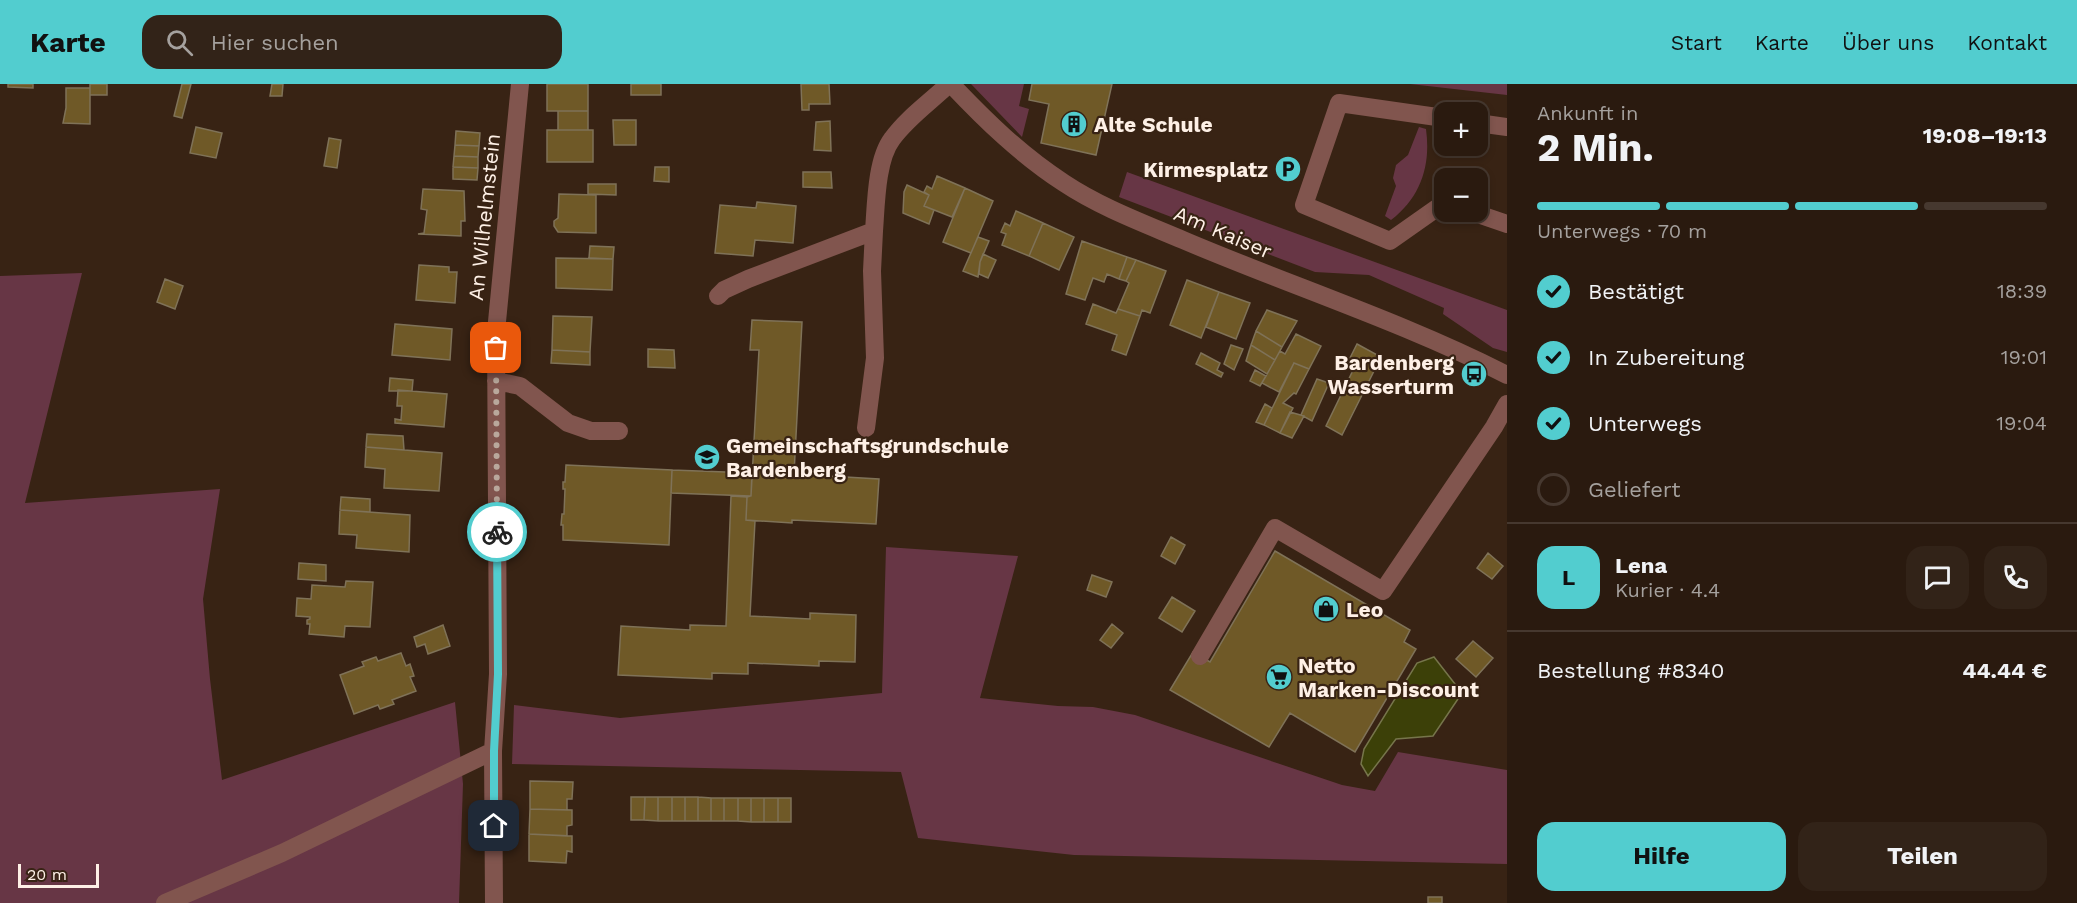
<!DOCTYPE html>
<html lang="de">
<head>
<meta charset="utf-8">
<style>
  :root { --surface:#2a1a0f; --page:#322318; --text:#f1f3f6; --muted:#a5a19e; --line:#46382f; --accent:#52cdcf }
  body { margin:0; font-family:"Work Sans",sans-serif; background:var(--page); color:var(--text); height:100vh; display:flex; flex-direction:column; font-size:22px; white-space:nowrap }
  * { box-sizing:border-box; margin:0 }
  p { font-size:20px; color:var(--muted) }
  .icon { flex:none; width:33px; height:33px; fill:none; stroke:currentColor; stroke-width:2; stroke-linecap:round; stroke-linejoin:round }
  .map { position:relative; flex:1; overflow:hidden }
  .sheet { display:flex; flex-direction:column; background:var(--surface); width:570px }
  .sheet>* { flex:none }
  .controls { position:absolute; left:1434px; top:18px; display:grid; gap:12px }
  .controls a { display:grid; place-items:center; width:54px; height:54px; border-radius:12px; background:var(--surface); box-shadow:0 3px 9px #0003,0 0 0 2px var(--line); font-size:30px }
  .scale { position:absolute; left:18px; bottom:15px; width:81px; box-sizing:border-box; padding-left:6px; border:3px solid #fef0e6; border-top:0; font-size:16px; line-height:21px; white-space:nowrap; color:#fef0e6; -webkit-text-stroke:4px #382314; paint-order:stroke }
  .pin { position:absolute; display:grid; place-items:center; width:51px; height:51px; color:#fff; margin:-26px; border-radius:12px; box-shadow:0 3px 9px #0006 }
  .courier { position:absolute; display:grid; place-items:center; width:60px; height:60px; margin:-30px; border:4px solid #52cdcf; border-radius:50%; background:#fff; color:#222; box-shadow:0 2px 8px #0007 }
  .head em { font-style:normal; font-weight:700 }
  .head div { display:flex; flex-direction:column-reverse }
  .head { display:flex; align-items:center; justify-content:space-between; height:102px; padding:0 30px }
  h1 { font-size:39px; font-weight:700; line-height:45px }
  .bar { display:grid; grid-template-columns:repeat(4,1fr); gap:9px 6px; align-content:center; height:72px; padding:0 30px }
  .bar i { height:8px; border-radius:4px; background:var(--line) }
  .bar .selected { background:var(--accent) }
  .bar p { grid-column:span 4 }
  .line { display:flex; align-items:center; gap:15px; padding:0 30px; border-top:2px solid var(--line) }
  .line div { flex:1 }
  .round { display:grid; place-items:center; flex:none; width:63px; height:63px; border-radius:18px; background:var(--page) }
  ol { padding:0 30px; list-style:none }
  li { display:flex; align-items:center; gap:18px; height:66px }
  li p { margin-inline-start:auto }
  li .icon { padding:6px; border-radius:50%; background:var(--accent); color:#111; stroke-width:4 }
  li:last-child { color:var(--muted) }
  li i { width:33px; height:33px; border:3px solid var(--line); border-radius:50% }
  .cta { display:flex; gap:12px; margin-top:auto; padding:12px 30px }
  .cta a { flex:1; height:69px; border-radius:18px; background:var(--accent); color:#111; font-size:24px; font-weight:700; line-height:69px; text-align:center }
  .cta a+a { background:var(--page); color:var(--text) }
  header { display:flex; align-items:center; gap:36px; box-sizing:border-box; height:84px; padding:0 30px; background:var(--accent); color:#111 }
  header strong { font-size:28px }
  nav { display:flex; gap:33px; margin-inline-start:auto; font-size:21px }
  .search { width:420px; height:54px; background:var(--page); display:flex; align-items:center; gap:15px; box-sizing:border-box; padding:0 21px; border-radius:18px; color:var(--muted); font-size:22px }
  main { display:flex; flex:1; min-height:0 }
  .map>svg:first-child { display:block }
  .green { fill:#673645 }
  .water { fill:#3c4008; stroke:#76754b; stroke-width:1.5 }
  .building { fill:#6f5927; stroke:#7f7258; stroke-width:1.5 }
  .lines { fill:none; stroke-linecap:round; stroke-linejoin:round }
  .minor { stroke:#81554e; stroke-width:18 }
  .done { stroke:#b9a89c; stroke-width:6; stroke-dasharray:0 10.8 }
  .route { stroke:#52cdcf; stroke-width:8 }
  .labels { text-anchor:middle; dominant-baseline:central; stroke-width:4.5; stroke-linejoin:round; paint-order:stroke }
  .poi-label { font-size:21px; font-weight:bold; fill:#fef0e6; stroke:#382314; text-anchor:start }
  .street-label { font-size:21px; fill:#fef0e6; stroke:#382314 }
</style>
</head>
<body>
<header>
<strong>Karte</strong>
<div class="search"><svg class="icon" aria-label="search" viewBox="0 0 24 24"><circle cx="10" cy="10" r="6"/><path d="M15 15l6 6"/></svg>Hier suchen</div>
<nav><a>Start</a><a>Karte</a><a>Über uns</a><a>Kontakt</a></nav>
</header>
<main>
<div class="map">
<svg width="1507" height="819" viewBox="0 0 1507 819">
  <rect width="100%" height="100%" fill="#382314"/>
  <path class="green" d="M971 0H1024L1019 22 1029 25 1022 53Z
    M1410 0H1507V11Z
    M1419 43 1426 45C1431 81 1421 113 1391 136L1385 132 1396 102 1393 94 1396 81 1408 71Z
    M1127 88 1507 226V268L1493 264 1443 230 1444 224 1369 191 1315 188 1119 113Z
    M82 189 25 419 220 405 203 515 210 595 222 696 455 618 463 700 459 819H0V192Z
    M886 463 1018 472 980 614 1058 622 1093 623 1135 631 1342 701 1375 707 1398 668 1507 686V780L1074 771 918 754 901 688 512 680 514 621 620 634 882 609Z"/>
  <path class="water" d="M1434 573 1462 609 1433 652 1396 655 1368 692 1361 680 1364 665 1417 579Z"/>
  <path class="building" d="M8 0H33V4L8 3Z
    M90 0H107V11H90Z
    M182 0H191L182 34 174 32Z
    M272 0H283L282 12H270Z
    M547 0H588V27H547Z
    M631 0H661V11H631Z
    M801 0H829L830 20H809V26H802Z
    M1032 0H1112L1096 71 1041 59 1049 20 1029 16Z
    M66 4H90V40L63 39 66 24Z
    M558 27H588V46H558Z
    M613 36H636V61H614Z
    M830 37 831 67 814 66 816 38Z
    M196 43 222 49 216 74 190 69Z
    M547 46H593V78H547Z
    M456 47 480 49 479 62 455 61Z
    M329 54 341 56 337 84 324 82Z
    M455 61 479 62 478 73 454 72Z
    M454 72 478 73V84L453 83Z
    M453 83 478 84 477 96 453 95Z
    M655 83H669V98L654 97Z
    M803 88H831L832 104 803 103Z
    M937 92 965 104 952 133 924 122 929 111 924 108 927 102 932 105Z
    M588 100H616V111L588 110Z
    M907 101 929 111 924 122 934 126 929 140 903 129 904 108Z
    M965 104 993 117 971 169 943 158Z
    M423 105 464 107 465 137H461V152L418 150 424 149 427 126 421 125Z
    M559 110 596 111V149L558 148 554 142V137L558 134Z
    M757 118 796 122 793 159 755 156 753 172 715 169 720 121 756 124Z
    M1016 127 1043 139 1029 172 1002 161 1006 150 1001 148 1005 139 1010 142Z
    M1043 139 1074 153 1059 186 1029 172Z
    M978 153 989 157 980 178 978 193 963 187Z
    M1082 157 1127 173 1119 195 1107 190 1104 198 1093 194 1085 216 1066 210Z
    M590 162 614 163 613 175 589 174Z
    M983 170 996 176 988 194 979 190 980 178Z
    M1127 173 1136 176 1126 197 1119 195Z
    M556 174 613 175 612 206 556 204Z
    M1136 176 1166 187 1150 229 1142 226 1140 232 1118 225 1129 199 1126 197Z
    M419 181 449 183V188H457L455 219 416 216Z
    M165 195 183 202 175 225 157 218Z
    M1187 196 1219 208 1201 254 1170 241Z
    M1219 208 1250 219 1236 255 1206 243Z
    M1093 220 1116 229 1118 225 1140 232 1126 271 1112 266 1117 251 1086 240Z
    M1267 226 1297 237 1282 263 1256 247Z
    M553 232 592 233 590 268 552 266Z
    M752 236 802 238 794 390 879 395 876 440 792 436V439L746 436 747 413 751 412 759 266H750Z
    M395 240 452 245 450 276 392 271Z
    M1256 247 1282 263 1275 276 1251 261Z
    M1296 250 1321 262 1309 285 1294 279 1279 308 1262 299 1280 267 1285 270Z
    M1357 260 1381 273 1342 351 1326 342 1356 280 1349 276Z
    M1231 261 1243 265 1234 286 1224 280Z
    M1251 261 1275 276 1267 290 1246 277Z
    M648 265 674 266 675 284 648 283Z
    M552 266 590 268V281L551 279Z
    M1201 269 1220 279 1217 286 1223 289 1221 293 1196 280Z
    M1294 279 1309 285 1296 310 1294 309 1283 319 1293 324 1280 349 1264 341Z
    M1255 286 1266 292 1260 302 1250 297Z
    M390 294 413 296 412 307H389Z
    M1317 295 1329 299 1312 337 1301 331Z
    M398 306 447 310 444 343 395 339V335L401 336 402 322H397Z
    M1265 320 1272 324 1264 341 1256 338Z
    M1290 328 1304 332 1292 354 1280 349Z
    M367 350 403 352 404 366 366 363Z
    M366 363 442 369 439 407 384 404 385 385 365 383Z
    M566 381 672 386 669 461 563 456V441H561L562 430H564L565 405H563V398H565Z
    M672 386 752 389 751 412 671 409Z
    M731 412 747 413 746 436 755 437 750 532 810 535V529L856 531 855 578 819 577V582L748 579V590L712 589V595L618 591 621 542 690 546V541L726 542Z
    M341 413 370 415V428L340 426Z
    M340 426 410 431 409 468 356 464 357 451 339 450Z
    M1171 453 1185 461 1175 480 1161 472Z
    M1275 467 1410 546 1404 558 1416 565 1355 668 1290 629 1269 663 1170 606 1193 568 1210 578Z
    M1488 469 1503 482 1492 495 1477 484Z
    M299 479 326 481V497L298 495Z
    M1092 491 1112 498 1106 513 1087 506Z
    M346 497 373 498 370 543 345 542 344 553 309 550 310 540H307V536L310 535V533L296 532 297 514 311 515 312 501 345 503Z
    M1172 513 1195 527 1182 548 1159 534Z
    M1112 540 1123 549 1111 564 1100 556Z
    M443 541 450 562 428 570 425 560 417 563 414 553Z
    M1473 557 1493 574 1476 593 1456 575Z
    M401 569 406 582 410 580 414 592 410 593 416 607 392 616 394 620 380 625 378 621 354 630 340 591 364 582 362 578 376 573 378 577Z
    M530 697 573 698 572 715H567V726L530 725Z
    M631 713H645L644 736H631Z
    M645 713H658V737L644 736Z
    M658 713H672V737H658Z
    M672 713H685V737H672Z
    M685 713H698V737H685Z
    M698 713 711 714V737H698Z
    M711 714H724V737H711Z
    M724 714H738V737H724Z
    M738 714H751V738L738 737Z
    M751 714H764V738H751Z
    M764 714H778V738H764Z
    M778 714H791V738H778Z
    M530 725 572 726V741L567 742V752L529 750Z
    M529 750 572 752V768L567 767 566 779 529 777Z
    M1428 813H1442V819H1428Z"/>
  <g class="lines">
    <path class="minor" d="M951 0C986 37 1021 71 1064 99 1100 123 1143 139 1183 156 1291 202 1403 238 1507 291
      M1444 34 1339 19 1304 121 1390 157 1444 119
      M1478 39 1507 43
      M1472 128 1507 140
      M718 212 724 206 748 195 874 147C876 122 876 76 892 55 907 34 930 18 949 0
      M496 297 520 302 568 339 591 347H619
      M866 344 875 274 872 187 874 147
      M1200 572 1275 444 1383 507 1494 343 1507 320
      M165 819 282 769 493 667
      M494 819 493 667 498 590 496 248 520 0"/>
  </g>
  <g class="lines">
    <path class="done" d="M496 264 497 448"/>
    <path class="route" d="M494 742V667L498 590 497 448"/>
  </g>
  <defs>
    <symbol id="building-disc" viewBox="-11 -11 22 22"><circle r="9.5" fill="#52cdcf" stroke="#382314"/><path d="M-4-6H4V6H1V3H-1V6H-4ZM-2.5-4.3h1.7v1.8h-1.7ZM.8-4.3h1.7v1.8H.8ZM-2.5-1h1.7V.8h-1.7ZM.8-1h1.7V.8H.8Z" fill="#111"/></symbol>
    <symbol id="parking-disc" viewBox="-11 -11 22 22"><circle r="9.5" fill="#52cdcf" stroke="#382314"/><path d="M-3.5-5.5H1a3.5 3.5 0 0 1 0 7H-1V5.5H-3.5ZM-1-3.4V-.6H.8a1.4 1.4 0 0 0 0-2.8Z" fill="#111"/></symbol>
    <symbol id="bus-disc" viewBox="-11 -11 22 22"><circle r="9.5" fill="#52cdcf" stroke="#382314"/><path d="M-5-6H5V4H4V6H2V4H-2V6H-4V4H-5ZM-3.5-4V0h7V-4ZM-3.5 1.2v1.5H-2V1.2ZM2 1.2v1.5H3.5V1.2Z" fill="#111"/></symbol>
    <symbol id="school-disc" viewBox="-11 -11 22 22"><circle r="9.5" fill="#52cdcf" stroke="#382314"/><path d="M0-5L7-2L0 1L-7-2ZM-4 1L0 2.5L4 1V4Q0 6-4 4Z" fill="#111"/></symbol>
    <symbol id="shop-disc" viewBox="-11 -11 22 22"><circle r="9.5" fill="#52cdcf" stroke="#382314"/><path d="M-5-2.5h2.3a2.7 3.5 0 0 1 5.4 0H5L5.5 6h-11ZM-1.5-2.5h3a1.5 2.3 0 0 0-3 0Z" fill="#111"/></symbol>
    <symbol id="supermarket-disc" viewBox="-11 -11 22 22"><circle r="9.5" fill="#52cdcf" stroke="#382314"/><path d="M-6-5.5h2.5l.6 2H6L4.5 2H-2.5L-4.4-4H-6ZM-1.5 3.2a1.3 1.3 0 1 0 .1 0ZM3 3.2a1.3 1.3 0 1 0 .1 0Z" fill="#111"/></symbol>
  </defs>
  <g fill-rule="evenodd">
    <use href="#building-disc" x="1059" y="25" width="30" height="30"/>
    <use href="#parking-disc" x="1273" y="70" width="30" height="30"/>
    <use href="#bus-disc" x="1459" y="275" width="30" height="30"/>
    <use href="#school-disc" x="692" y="358" width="30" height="30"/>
    <use href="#shop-disc" x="1311" y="510" width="30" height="30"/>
    <use href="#supermarket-disc" x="1264" y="578" width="30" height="30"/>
  </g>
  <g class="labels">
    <g class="poi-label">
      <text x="1094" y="40">Alte Schule</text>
      <text x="1268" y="85" text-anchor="end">Kirmesplatz</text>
      <text x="1454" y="278" text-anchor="end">Bardenberg<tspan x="1454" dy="24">Wasserturm</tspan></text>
      <text x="726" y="361">Gemeinschaftsgrundschule<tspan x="726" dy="24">Bardenberg</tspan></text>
      <text x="1346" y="525">Leo</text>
      <text x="1298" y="581">Netto<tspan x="1298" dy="24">Marken-Discount</tspan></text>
    </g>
    <g class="street-label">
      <text transform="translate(484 133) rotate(-84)">An Wilhelmstein</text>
      <text transform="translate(1223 148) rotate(23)">Am Kaiser</text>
    </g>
  </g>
</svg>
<div class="controls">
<a>+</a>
<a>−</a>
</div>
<div class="scale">20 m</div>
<div class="pin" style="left:496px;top:264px;background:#ea580c"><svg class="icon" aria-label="bag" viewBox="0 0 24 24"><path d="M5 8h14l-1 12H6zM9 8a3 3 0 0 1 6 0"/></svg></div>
<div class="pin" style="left:494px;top:742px;background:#1f2937"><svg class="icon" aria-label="home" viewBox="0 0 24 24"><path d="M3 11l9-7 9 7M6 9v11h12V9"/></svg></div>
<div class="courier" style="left:497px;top:448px"><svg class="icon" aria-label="bike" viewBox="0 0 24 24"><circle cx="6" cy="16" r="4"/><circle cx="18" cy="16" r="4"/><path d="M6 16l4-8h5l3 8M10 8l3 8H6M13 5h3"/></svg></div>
</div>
<section class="sheet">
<div class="head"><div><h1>2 Min.</h1><p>Ankunft in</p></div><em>19:08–19:13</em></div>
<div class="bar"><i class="selected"></i><i class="selected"></i><i class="selected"></i><i></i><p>Unterwegs · 70 m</p></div>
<ol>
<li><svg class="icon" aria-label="check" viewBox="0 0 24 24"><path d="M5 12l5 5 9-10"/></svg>Bestätigt<p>18:39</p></li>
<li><svg class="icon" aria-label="check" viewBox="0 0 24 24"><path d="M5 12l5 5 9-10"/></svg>In Zubereitung<p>19:01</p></li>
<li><svg class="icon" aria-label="check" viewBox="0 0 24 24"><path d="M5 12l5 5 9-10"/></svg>Unterwegs<p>19:04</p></li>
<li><i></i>Geliefert</li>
</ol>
<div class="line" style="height:108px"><b class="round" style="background:var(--accent);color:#111">L</b><div><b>Lena</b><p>Kurier · 4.4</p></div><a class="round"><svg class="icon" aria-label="chat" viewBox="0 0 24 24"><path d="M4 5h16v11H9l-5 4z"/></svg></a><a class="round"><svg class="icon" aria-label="phone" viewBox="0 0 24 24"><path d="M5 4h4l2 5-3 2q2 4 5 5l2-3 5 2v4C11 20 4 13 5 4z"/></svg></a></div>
<div class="line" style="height:78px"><div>Bestellung #8340</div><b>44.44 €</b></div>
<div class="cta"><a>Hilfe</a><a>Teilen</a></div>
</section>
</main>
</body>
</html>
